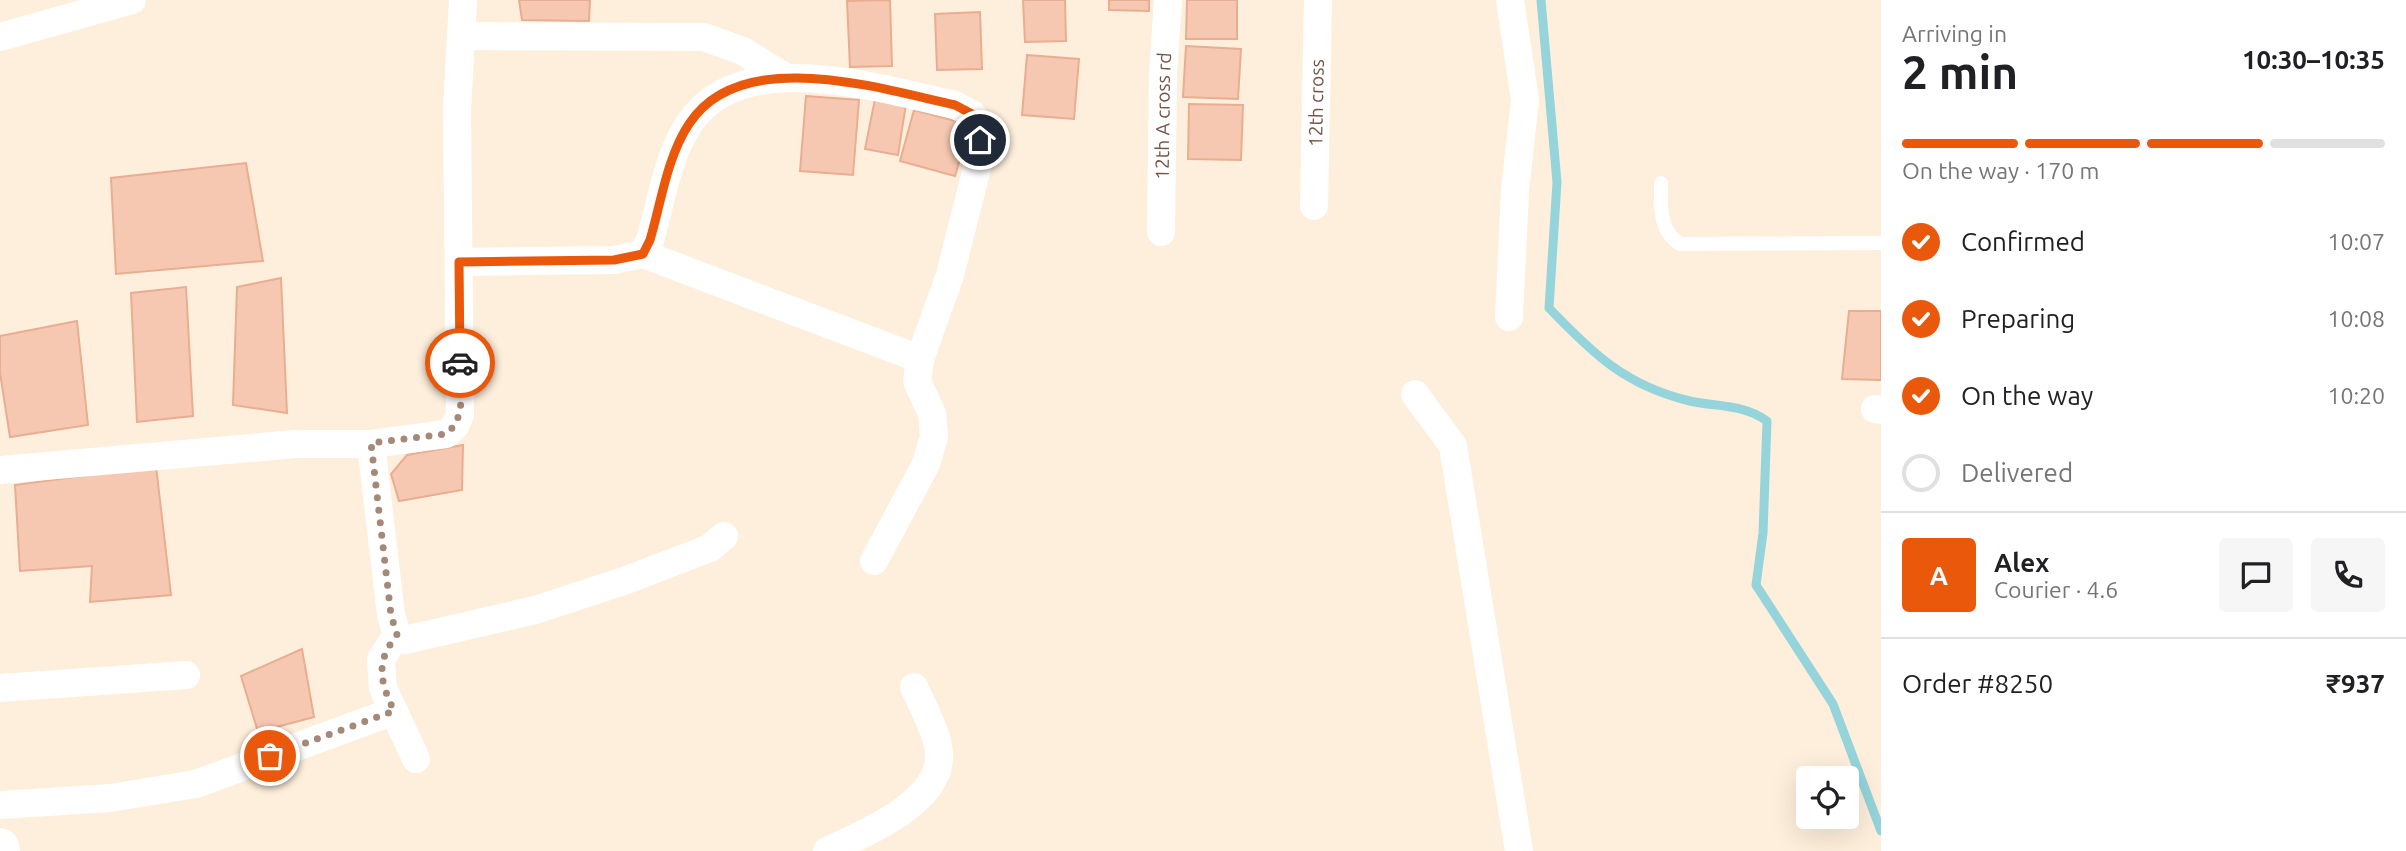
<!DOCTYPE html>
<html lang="en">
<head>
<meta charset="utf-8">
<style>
  :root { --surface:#fff; --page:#f6f6f6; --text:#202124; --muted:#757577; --line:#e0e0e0; --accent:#ea580c }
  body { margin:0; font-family:Ubuntu,sans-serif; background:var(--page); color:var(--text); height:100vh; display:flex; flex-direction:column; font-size:26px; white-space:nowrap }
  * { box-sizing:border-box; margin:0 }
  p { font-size:23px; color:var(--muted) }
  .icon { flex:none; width:38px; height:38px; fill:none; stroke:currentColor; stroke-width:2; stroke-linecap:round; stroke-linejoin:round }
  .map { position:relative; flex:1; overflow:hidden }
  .sheet { display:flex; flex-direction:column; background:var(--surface); width:525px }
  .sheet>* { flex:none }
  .fabs { position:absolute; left:1796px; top:766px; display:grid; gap:14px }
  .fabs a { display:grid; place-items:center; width:63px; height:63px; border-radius:7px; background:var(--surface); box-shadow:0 7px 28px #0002; font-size:35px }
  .pin { position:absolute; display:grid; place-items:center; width:60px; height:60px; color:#fff; margin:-30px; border:4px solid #fff; border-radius:50%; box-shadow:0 2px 7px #0007 }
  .courier { position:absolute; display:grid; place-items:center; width:70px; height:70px; margin:-35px; border:5px solid #ea580c; border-radius:50%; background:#fff; color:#222; box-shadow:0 2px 9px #0007 }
  .overview em { font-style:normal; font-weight:700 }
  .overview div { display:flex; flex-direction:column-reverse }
  .overview { display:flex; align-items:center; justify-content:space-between; height:119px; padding:0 21px }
  h1 { font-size:46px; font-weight:700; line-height:52px }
  .bar { display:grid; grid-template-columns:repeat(4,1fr); gap:10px 7px; align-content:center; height:84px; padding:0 21px }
  .bar i { height:9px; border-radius:5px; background:var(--line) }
  .bar .current { background:var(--accent) }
  .bar p { grid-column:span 4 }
  .line { display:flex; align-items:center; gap:18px; padding:0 21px; border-top:2px solid var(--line) }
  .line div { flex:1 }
  .round { display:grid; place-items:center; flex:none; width:74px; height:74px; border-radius:7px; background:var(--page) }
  ol { padding:0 21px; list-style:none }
  li { display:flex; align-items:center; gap:21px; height:77px }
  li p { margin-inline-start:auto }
  li .icon { padding:7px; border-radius:50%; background:var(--accent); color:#fff; stroke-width:4 }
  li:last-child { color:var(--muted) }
  li i { width:38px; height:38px; border:4px solid var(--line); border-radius:50% }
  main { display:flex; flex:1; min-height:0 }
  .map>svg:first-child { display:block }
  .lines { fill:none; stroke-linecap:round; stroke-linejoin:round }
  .stream { stroke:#95d4db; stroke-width:9 }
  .building { fill:#f6c8b1; stroke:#e9ad91; stroke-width:2 }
  .lane { stroke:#fff; stroke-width:14 }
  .street { stroke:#fff; stroke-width:28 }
  .secondary { stroke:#fff; stroke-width:38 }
  .done { stroke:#a48979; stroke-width:7; stroke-dasharray:0 12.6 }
  .route { stroke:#ea580c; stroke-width:9 }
  .labels { text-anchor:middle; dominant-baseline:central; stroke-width:6; stroke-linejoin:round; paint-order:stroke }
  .street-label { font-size:19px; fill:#745244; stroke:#fff3e4 }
</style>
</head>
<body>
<main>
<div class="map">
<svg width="1881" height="851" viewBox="0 0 1881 851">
  <rect width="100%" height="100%" fill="#feefdc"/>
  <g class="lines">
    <path class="stream" d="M1541 0 1557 182 1549 308C1593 354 1626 386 1690 401 1717 407 1744 404 1767 421L1763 533 1756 585 1833 704 1881 831"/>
  </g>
  <path class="building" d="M519 0H590L589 21 522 20Z
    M890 0 892 66 850 67 847 1Z
    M1023 0H1065L1066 41 1025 42Z
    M1109 0H1149V11L1109 10Z
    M1187 0H1237V39H1186Z
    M980 12 982 69 937 70 935 14Z
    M1186 46 1241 49 1238 99 1183 97Z
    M1027 55 1079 59 1074 119 1022 115Z
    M806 96 859 100 853 175 800 171Z
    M875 99 906 104 898 155 865 149Z
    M1189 104 1243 105 1241 160 1188 159Z
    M914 110 970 125 955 176 900 161Z
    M246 163 263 261 116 274 111 178Z
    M281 278 287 413 233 405 237 287Z
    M186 287 193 416 137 422 131 293Z
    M1849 311H1881V380L1842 379Z
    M77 321 88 425 10 437 0 373V336Z
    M463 445 462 490 399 501 391 474 407 455Z
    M156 466 171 595 90 602 92 566 20 571 15 485Z
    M302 649 314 717 258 732 241 676Z"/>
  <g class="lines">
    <path class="lane" d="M1661 183C1661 206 1658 230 1680 244L1881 243"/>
    <g class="street">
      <path d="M461 36 704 37 743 51 785 77"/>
      <path d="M0 37 132 0"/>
      <path id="s1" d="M1314 206 1318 0"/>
      <path id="s2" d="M1161 232 1163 73 1168 0"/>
      <path d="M643 254 920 359"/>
      <path d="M459 262 614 260 643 254 650 240C661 203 667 157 689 124 741 44 881 89 955 105L972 114 980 140 977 168 950 275 920 359 917 381 932 414 934 437 926 464 874 561"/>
      <path d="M1509 317 1515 190 1525 100 1510 0"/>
      <path d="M1415 394 1453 446 1519 851"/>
      <path d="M1875 409 1881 410"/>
      <path d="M371 444 391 615 397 635 405 640 535 610 624 581 710 548 724 536"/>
      <path d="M0 470 295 444H371L446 434 455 426 460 415 457 108 463 0"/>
      <path d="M397 635 381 659 383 688 416 759"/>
      <path d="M0 688 186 675"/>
      <path d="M0 805 110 798 196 784 394 711"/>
      <path d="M827 851C862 835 943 802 939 753 937 732 923 707 914 687"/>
    </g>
    <path class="secondary" d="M0 847 1 851"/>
  </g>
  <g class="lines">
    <path class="done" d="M270 756 394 711C380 681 375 662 397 635L391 615 371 443 446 434C467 418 460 388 460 363"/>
    <path class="route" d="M460 363 459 262 614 260 643 254 650 240C661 203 667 157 689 124 741 44 881 89 955 105L972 114 980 140"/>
  </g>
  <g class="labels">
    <g class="street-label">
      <text stroke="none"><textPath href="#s1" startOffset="103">12th cross</textPath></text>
      <text stroke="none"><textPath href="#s2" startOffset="116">12th A cross rd</textPath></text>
    </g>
  </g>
</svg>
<div class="fabs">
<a><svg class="icon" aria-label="locate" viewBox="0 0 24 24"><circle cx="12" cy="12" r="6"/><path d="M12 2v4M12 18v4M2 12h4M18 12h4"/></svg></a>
</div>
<div class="pin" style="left:270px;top:756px;background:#ea580c"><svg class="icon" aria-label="bag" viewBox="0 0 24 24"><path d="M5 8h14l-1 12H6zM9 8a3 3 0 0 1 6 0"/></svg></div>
<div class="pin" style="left:980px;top:140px;background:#1f2937"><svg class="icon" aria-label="home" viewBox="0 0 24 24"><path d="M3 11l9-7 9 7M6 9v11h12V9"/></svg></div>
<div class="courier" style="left:460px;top:363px"><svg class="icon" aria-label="car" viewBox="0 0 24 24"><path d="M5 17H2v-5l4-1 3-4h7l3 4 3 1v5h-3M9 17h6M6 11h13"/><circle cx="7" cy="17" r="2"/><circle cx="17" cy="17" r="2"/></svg></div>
</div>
<section class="sheet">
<div class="overview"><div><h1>2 min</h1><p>Arriving in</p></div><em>10:30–10:35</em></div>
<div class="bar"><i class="current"></i><i class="current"></i><i class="current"></i><i></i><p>On the way · 170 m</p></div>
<ol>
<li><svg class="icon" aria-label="check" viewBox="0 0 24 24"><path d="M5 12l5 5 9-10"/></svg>Confirmed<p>10:07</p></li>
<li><svg class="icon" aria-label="check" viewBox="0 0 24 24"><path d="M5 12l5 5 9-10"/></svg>Preparing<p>10:08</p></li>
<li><svg class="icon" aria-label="check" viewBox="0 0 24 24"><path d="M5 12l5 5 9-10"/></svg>On the way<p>10:20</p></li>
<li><i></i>Delivered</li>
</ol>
<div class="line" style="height:126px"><b class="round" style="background:var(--accent);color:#fff">A</b><div><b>Alex</b><p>Courier · 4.6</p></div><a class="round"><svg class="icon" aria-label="chat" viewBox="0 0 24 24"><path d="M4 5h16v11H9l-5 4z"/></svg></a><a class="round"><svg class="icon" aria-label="phone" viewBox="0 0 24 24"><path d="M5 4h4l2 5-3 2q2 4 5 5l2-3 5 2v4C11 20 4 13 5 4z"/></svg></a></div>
<div class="line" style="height:91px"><div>Order #8250</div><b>₹937</b></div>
</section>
</main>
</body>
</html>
